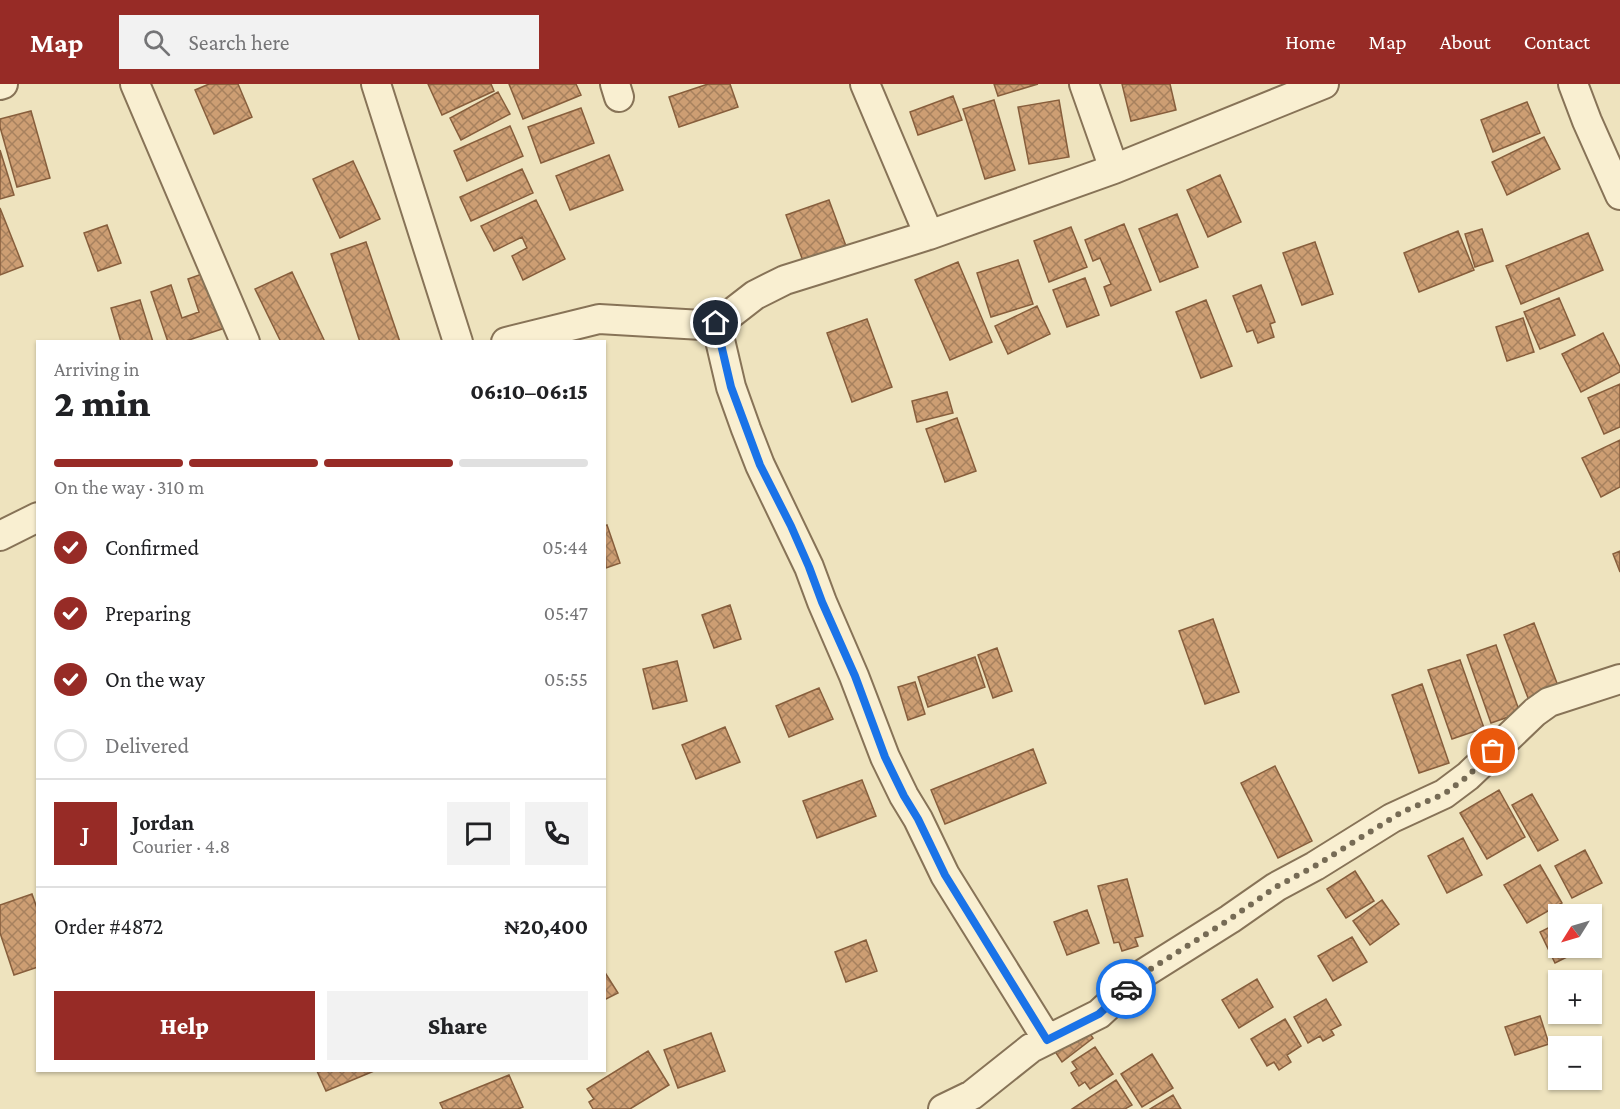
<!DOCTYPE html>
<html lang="en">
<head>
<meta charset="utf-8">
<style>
  :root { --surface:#fff; --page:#f2f2f2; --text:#202124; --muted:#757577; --line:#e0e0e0; --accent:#972b26 }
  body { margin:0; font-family:"Crimson Pro",serif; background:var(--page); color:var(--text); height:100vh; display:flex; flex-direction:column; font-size:22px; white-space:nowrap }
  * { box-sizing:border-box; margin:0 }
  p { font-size:20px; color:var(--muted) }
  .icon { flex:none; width:33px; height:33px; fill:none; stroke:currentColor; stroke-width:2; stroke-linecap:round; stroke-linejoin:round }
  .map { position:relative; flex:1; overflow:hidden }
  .panel { position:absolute; left:36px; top:256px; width:570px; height:732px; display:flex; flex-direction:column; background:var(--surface); border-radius:0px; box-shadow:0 2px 4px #0004 }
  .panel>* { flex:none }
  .needle { width:39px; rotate:233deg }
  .buttons { position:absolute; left:1548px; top:820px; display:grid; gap:12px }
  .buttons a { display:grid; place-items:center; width:54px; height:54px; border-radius:0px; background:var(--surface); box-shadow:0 2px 4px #0004; font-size:30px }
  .pin { position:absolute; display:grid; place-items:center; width:51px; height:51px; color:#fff; margin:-26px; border:3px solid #fff; border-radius:50%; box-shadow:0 2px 6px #0007 }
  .courier { position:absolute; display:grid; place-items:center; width:60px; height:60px; margin:-30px; border:4px solid #1a73e8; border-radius:50%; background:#fff; color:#222; box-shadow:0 2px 8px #0007 }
  .head em { font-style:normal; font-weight:800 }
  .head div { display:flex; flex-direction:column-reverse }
  .head { display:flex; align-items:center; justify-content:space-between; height:102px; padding:0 18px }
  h1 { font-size:39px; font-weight:800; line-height:45px }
  .bar { display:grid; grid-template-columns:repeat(4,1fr); gap:9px 6px; align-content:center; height:72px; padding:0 18px }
  .bar i { height:8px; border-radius:4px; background:var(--line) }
  .bar .current { background:var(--accent) }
  .bar p { grid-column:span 4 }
  .line { display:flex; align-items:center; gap:15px; padding:0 18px; border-top:2px solid var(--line) }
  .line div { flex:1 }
  .round { display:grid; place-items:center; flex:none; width:63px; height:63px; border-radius:0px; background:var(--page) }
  ol { padding:0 18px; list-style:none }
  li { display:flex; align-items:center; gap:18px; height:66px }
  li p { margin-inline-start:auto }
  li .icon { padding:6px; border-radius:50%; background:var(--accent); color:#fff; stroke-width:4 }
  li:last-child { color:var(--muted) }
  li i { width:33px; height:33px; border:3px solid var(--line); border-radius:50% }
  .primary-button { display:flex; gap:12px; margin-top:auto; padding:12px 18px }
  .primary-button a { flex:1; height:69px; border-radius:0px; background:var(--accent); color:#fff; font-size:24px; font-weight:800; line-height:69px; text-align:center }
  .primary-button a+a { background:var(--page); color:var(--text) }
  header { display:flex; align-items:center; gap:36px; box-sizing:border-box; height:84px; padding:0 30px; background:var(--accent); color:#fff }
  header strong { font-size:28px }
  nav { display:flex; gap:33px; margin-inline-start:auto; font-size:21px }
  .search { width:420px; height:54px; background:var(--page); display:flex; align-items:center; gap:15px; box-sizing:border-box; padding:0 21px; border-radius:0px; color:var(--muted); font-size:22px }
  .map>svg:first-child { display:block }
  .building { fill:url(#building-cross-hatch); stroke:#875e3c; stroke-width:1.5 }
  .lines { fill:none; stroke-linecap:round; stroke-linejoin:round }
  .minor-casing { stroke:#877357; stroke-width:32 }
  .minor { stroke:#f9efd1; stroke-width:28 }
  .done { stroke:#766b55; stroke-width:6; stroke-dasharray:0 10.8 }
  .route { stroke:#1a73e8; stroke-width:8 }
</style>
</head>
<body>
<header>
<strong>Map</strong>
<div class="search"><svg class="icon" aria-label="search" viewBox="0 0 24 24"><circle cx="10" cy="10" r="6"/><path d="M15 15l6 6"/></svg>Search here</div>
<nav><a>Home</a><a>Map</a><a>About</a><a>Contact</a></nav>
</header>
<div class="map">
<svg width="1620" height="1025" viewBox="0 0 1620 1025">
  <defs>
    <pattern id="building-cross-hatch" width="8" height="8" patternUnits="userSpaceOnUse" patternTransform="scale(1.5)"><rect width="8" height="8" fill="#cd9e73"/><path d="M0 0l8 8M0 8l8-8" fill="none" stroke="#a7815e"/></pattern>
  </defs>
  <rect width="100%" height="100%" fill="#eee3be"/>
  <path class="building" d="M209 0H238L252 33 214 50 195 6Z
    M428 0H491L494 7 442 31Z
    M509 0H576L581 11 523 35Z
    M708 0H730L738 23 679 43 669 13Z
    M994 0H1038L998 12Z
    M1122 0H1170L1176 26 1131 37Z
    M498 8 510 30 461 56 450 34Z
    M953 12 962 36 918 51 910 28Z
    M994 16 1015 86 985 95 963 25Z
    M1059 16 1069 73 1029 80 1018 23Z
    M1527 18 1540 49 1493 68 1481 36Z
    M581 24 594 59 541 79 528 43Z
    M31 27 50 94 17 103 0 43V35Z
    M510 42 523 72 467 97 454 67Z
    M1544 53 1560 85 1507 111 1492 78Z
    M0 66 14 111 0 115Z
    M609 71 623 106 570 126 556 92Z
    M353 77 380 135 340 154 313 95Z
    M522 85 533 109 471 137 460 113Z
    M1220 91 1241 138 1208 153 1187 106Z
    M536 116 565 175 523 196 512 172 527 164 522 153 494 167 481 142Z
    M829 116 846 162 803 177 786 131Z
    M0 124 23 182 0 191Z
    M1177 130 1198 183 1160 198 1139 145Z
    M1124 140 1151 206 1111 222 1104 203 1111 200 1100 174 1093 177 1085 156Z
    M107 141 121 179 98 187 84 149Z
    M1071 143 1087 183 1049 198 1034 157Z
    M1482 145 1493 177 1475 183 1465 150Z
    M1458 147 1474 186 1419 208 1404 169Z
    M1588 149 1603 186 1521 220 1506 182Z
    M366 158 400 258H360L331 170Z
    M1315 158 1333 210 1302 221 1283 169Z
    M1018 176 1033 220 991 233 977 189Z
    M958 178 992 258 950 276 915 196Z
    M292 188 325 258H281L255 205Z
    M205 189 225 244 183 258H168L151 208 171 201 182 234 199 228 188 195Z
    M1085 194 1099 231 1067 243 1053 206Z
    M1261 201 1275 238 1270 240 1274 253 1258 259 1253 246 1247 248 1233 212Z
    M1559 214 1575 251 1540 265 1524 228Z
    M140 216 153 258H121L111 224Z
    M1206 216 1232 282 1201 294 1176 228Z
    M1037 222 1050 250 1008 270 995 242Z
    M1523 234 1534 268 1507 277 1496 243Z
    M867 235 892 303 852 318 827 249Z
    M1603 249 1620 283V288L1581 308 1562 270Z
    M1620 300V343L1604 350 1588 314Z
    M947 308 953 329 917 338 912 317Z
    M957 334 976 387 945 398 926 345Z
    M1620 356V403L1601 413 1582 374Z
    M607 441 620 479 606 484 604 442Z
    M1620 467V488L1613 470Z
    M730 521 741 555 714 564 702 531Z
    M1213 535 1239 608 1205 620 1179 547Z
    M1534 539 1560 607 1530 619 1504 551Z
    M1496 561 1520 629 1491 639 1467 571Z
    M997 564 1012 607 993 614 978 571Z
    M975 573 985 603 928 623 918 593Z
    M1460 576 1484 644 1452 655 1428 586Z
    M677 577 687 617 653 625 643 585Z
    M915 598 925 630 908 636 898 603Z
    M1422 600 1449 679 1419 689 1392 611Z
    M819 604 833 635 789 653 776 622Z
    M725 643 740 678 696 695 682 661Z
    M1033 665 1046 699 945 740 931 706Z
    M1275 682 1312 757 1278 774 1241 699Z
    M862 696 876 732 817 754 803 717Z
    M1499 706 1525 753 1487 775 1460 729Z
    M1532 710 1558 756 1538 767 1512 721Z
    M1463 754 1482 791 1447 809 1428 772Z
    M1585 766 1602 799 1572 814 1555 782Z
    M1540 781 1562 819 1527 839 1504 801Z
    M1355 787 1374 817 1346 834 1327 805Z
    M1127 795 1143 852 1135 854 1138 862 1122 867 1119 858 1114 859 1098 802Z
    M32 810 38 827V883L14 891 0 849V821Z
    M1382 816 1399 840 1370 861 1353 837Z
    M1087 826 1099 859 1067 871 1054 838Z
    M1558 839V864H1585L1555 879 1540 848Z
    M1352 853 1367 878 1333 897 1318 872Z
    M866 856 877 887 846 898 835 868Z
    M604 887 618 909 604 916Z
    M1257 895 1273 923 1239 944 1222 916Z
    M1326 915 1341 941 1331 946 1334 951 1323 957 1320 952 1308 959 1294 933Z
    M1540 932 1549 960 1515 971 1505 943Z
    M1285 935 1301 962 1287 971 1291 978 1279 986 1274 978 1267 982 1251 955Z
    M1085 943 1093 954 1062 978 1054 966Z
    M711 949 725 987 678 1004 664 966Z
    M1095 963 1113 990 1090 1005 1085 998 1079 1002 1071 989 1077 985 1072 978Z
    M648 967 669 1001 630 1025H593L589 1018 594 1015 587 1005Z
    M1152 970 1173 1004 1142 1023 1121 990Z
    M317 987H374L326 1007Z
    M509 991 523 1023 518 1025H443L440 1019Z
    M1116 996 1132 1021 1125 1025H1072Z
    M1173 1011 1181 1025H1150Z"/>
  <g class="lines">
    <defs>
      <path id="minor" d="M135 0 245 258
        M376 0 458 258
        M615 0 619 13
        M865 0 929 151
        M1084 0 1114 85
        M1573 0 1587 37 1620 111
        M0 1 3 0
        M716 239 731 303 746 345 760 381 809 483 822 518 854 592 885 673 904 712 918 735 945 791 1047 955
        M506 258 599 235 702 241 716 239 724 235 755 211 785 196 929 151 1114 85 1324 0
        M0 452 38 433
        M943 1025 972 1011 1031 964 1099 930 1141 891 1230 835 1276 803 1315 782 1392 734 1444 710 1468 692 1535 628 1549 618 1620 595"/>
    </defs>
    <use href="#minor" class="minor-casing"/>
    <use href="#minor" class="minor"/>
  </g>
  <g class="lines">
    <path class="done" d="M1126 905 1141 891 1230 835 1276 803 1315 782 1402 728 1444 710 1468 692 1493 667"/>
    <path class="route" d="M716 239 731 303 760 381 791 442 809 483 822 518 855 592 885 673 904 712 918 735 945 791 1047 956 1099 930 1126 905"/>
  </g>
</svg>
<div class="buttons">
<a><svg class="needle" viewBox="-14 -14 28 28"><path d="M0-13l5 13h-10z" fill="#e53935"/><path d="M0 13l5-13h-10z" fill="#757577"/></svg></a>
<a>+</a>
<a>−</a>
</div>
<div class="pin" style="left:1493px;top:667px;background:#ea580c"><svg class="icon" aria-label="bag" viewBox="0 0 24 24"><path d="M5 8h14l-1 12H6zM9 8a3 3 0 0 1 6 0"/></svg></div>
<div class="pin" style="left:716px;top:239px;background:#1f2937"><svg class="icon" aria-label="home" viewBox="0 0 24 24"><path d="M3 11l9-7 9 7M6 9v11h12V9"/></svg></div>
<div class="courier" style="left:1126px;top:905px"><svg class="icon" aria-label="car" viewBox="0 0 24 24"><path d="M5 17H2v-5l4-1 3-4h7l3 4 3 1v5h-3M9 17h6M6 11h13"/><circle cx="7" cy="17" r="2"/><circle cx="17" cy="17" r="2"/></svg></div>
<section class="panel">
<div class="head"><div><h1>2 min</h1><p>Arriving in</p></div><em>06:10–06:15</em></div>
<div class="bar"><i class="current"></i><i class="current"></i><i class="current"></i><i></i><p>On the way · 310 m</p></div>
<ol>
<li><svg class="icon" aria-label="check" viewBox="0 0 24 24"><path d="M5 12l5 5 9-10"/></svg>Confirmed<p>05:44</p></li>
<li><svg class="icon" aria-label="check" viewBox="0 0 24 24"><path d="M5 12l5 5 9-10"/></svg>Preparing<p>05:47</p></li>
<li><svg class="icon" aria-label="check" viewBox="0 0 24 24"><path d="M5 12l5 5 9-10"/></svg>On the way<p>05:55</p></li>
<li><i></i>Delivered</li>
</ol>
<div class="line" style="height:108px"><b class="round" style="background:var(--accent);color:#fff">J</b><div><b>Jordan</b><p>Courier · 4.8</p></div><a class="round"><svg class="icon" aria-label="chat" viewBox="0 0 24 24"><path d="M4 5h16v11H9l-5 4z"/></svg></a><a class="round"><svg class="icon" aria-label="phone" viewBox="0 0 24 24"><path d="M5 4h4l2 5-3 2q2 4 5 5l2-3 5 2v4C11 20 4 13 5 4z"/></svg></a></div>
<div class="line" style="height:78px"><div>Order #4872</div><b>₦20,400</b></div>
<div class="primary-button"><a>Help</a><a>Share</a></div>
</section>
</div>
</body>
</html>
